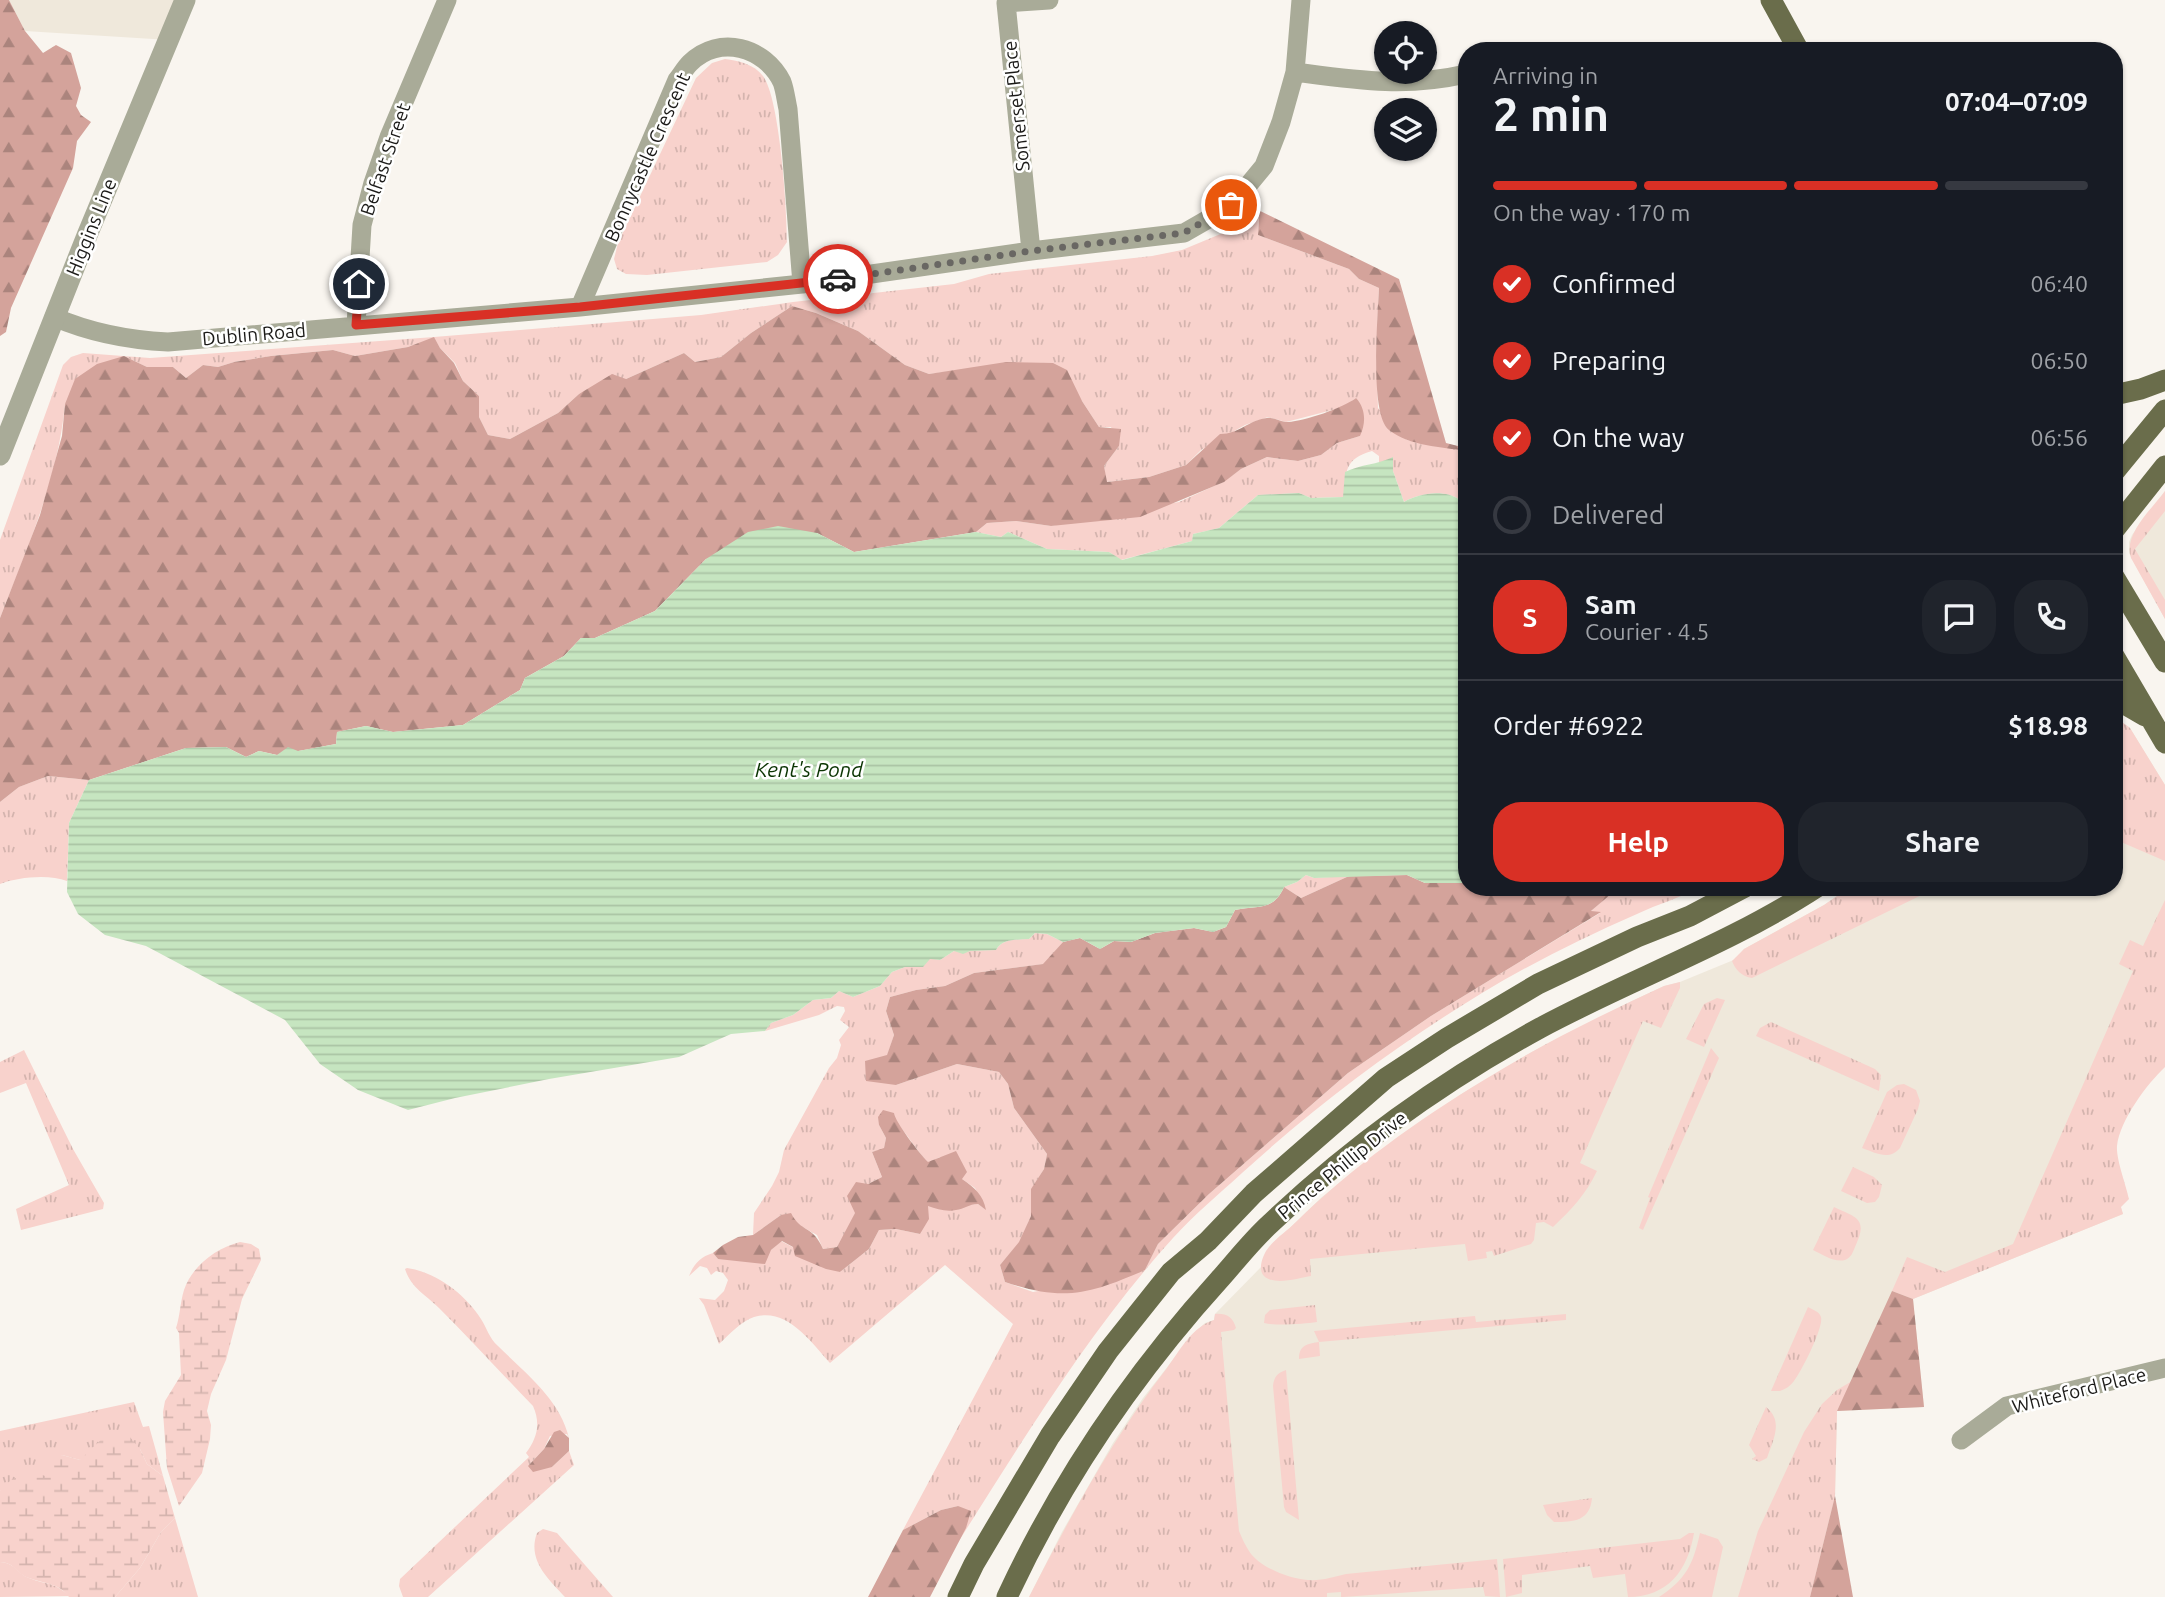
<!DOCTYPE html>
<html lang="en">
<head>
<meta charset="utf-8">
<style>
  :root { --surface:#171b24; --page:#20242c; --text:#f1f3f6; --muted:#9ea1a6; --line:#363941; --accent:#d93025 }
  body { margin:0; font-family:Ubuntu,sans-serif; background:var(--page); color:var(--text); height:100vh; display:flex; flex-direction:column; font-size:26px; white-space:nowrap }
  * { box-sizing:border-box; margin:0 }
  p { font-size:23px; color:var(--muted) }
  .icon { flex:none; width:38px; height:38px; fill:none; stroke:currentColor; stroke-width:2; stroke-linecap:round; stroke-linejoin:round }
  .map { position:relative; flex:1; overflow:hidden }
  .drawer { position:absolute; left:1458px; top:42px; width:665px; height:854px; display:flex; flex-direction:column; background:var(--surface); border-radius:28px; box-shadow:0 2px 5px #0004 }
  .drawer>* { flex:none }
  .buttons { position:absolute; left:1374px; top:21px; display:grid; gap:14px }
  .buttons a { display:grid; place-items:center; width:63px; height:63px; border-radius:50%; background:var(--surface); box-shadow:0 2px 5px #0004; font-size:35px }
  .pin { position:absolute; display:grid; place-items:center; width:60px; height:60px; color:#fff; margin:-30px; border:4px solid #fff; border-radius:50%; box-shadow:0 2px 7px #0007 }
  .courier { position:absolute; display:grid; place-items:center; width:70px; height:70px; margin:-35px; border:5px solid #d93025; border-radius:50%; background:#fff; color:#222; box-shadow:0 2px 9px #0007 }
  .headline em { font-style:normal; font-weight:700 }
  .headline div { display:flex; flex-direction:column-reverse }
  .headline { display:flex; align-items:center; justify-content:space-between; height:119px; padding:0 35px }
  h1 { font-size:46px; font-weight:700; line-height:52px }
  .bar { display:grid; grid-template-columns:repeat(4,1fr); gap:10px 7px; align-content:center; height:84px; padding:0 35px }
  .bar i { height:9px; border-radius:5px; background:var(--line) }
  .bar .active { background:var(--accent) }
  .bar p { grid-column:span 4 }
  .line { display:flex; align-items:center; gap:18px; padding:0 35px; border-top:2px solid var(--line) }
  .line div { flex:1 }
  .round { display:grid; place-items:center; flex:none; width:74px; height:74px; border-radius:28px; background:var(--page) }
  ol { padding:0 35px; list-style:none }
  li { display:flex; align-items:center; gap:21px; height:77px }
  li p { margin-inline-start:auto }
  li .icon { padding:7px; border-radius:50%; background:var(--accent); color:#fff; stroke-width:4 }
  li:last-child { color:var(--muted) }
  li i { width:38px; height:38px; border:4px solid var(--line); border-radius:50% }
  .cta { display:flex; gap:14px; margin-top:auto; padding:14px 35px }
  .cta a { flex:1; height:80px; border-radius:28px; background:var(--accent); color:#fff; font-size:28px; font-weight:700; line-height:80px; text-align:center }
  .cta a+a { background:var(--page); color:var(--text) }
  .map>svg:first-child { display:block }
  .built { fill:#efe8db }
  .grass { fill:url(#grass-tufts) }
  .forest { fill:url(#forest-firs) }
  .wetland { fill:url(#wetland-marsh) }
  .water { fill:url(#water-rules) }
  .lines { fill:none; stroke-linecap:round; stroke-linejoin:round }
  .minor { stroke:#a9ab98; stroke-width:19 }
  .tertiary { stroke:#a9ab98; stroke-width:21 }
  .primary { stroke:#6a6d4b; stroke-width:21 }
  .done { stroke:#696763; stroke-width:7; stroke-dasharray:0 12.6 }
  .route { stroke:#d93025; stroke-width:9 }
  .labels { text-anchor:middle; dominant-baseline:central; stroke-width:5; stroke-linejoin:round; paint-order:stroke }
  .street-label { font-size:19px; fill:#1b1a18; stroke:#fff }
  .water-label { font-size:21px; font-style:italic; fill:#0b3503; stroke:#fff }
</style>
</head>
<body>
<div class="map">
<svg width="2165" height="1597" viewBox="0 0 2165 1597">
  <defs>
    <pattern id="grass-tufts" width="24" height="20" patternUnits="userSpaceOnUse" patternTransform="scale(1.75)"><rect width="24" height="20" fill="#f8d2cc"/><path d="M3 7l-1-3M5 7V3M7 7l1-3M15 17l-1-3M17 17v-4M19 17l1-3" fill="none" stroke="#d4b4ae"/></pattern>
    <pattern id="forest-firs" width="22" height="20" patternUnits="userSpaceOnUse" patternTransform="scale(1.75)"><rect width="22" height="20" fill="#d4a39b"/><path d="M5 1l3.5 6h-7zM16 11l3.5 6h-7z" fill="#ab847d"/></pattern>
    <pattern id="wetland-marsh" width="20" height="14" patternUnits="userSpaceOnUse" patternTransform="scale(1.75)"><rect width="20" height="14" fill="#f8d2cc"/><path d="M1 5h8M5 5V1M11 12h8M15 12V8" fill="none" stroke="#d4b4ae"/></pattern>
    <pattern id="water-rules" width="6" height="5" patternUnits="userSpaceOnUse" patternTransform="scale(1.75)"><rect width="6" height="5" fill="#c6e5c0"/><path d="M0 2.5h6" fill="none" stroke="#aac4a4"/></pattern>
  </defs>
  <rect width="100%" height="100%" fill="#f9f5ef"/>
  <path class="built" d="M9 0H185L169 40 25 31Z
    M2165 491V619L2129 553V542L2132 535Z
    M2114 716 2130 728 2165 785V1005L2102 1151 2123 1214 1913 1299 1924 1407 1837 1411 1835 1496 1810 1597H1029L1062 1532 1113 1443 1143 1398 1194 1333 1205 1323 1214 1320 1215 1314 1263 1265 1268 1249 1322 1197 1372 1157 1460 1095 1532 1052 1634 1000 1664 986 1680 982 1736 959 1744 949 1824 905 1850 887H2114Z"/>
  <path class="grass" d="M725 59C739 61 754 64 763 76 780 99 787 210 787 242L778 255 767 262 647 275 626 274 617 269 614 259 618 243 696 78 712 63Z
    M1252 207 1259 219 1258 235 1349 269 1359 279 1379 288 1376 354 1378 408 1407 440 1466 451V493L1460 500C1445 489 1419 493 1404 502L1393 471V458L1379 464V456L1372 451C1344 459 1346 471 1344 497L1311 498 1299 493 1258 495 1219 528 1193 534 1192 541 1121 560 1109 552 1047 549 1008 532 1001 537 976 532 987 523 1016 521 1051 526 1179 502 1223 482 1241 469 1267 457 1298 461 1321 455 1337 443 1360 436 1356 398 1344 407 1286 422 1268 417 1245 425 1201 450 1186 465 1149 477 1106 482 1104 466 1119 446 1111 427H1099L1082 401 961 370 929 374 905 365 858 331 816 313 792 306 751 333 721 357 695 362 684 353 626 379 579 394 558 413 510 439 488 435 479 417V396L463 381 455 363 440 348 434 338 408 347 355 356 333 350 271 356 234 362 218 367 203 365 186 378 173 367H147L124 356 65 404C58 479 27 549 0 618V540L63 365 71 357 83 353 150 358 434 337 701 315 793 302 954 284 989 274 1152 256 1182 250 1223 233Z
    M2165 491V511L2135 549 2165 600V619L2131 558C2123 534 2152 509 2165 491Z
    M2114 716 2130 728 2165 785V861L2114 839Z
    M48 776 89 780 69 823 67 881C49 874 18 877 0 884V802L19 787Z
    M1306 875 1314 878 1349 876 1301 898 1284 887 1297 882Z
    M1530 887H1700C1680 898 1658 904 1637 914 1584 937 1532 963 1482 993 1395 1046 1318 1104 1242 1173 1219 1194 1194 1215 1173 1238 1089 1331 1024 1438 957 1544L966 1527 958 1506 941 1510 903 1530 1013 1324 945 1265 830 1363C811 1342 787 1307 754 1317 741 1321 729 1335 719 1344L704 1305 699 1298 715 1300 724 1291 728 1280 723 1273 716 1271 711 1275 707 1268 700 1266 689 1276C694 1264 700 1257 713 1253L718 1259 771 1250 781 1241 840 1272 869 1249 879 1230 896 1229 920 1234 927 1206 978 1204 985 1209 975 1188 962 1179 940 1157 928 1163C916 1149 907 1134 895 1121L879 1125 886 1138 884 1149 872 1152 882 1177 868 1184 849 1227 837 1247 823 1249 817 1235 781 1215 753 1235 754 1213 772 1186 779 1172 784 1150 829 1068 837 1058 841 1045 839 1040 849 1027 840 1020 845 1011 844 1007 837 1006 819 1015 765 1031 771 1023 793 1015 813 1000 831 998 839 991 853 997 880 986 892 972 905 967H922L930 958 940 960 954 951 996 950C1003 938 1017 940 1029 939L1035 933 1047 934 1063 942 1044 964 974 973 945 986 916 990 890 997 886 1011 894 1035 887 1056 896 1085 957 1064 999 1072 1008 1084 1014 1108 1047 1154 1044 1169 1031 1190V1216L1020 1242 1000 1265 1005 1282 1033 1292 1145 1270 1158 1244 1209 1194 1348 1073 1431 1016 1600 913 1590 912 1610 894 1591 891 1568 892Z
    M1850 887H1938L1752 978C1742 977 1735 969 1732 961L1744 949 1824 905Z
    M2165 900V1067C2147 1084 2120 1120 2117 1146 2116 1159 2126 1185 2129 1199L2121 1207 2123 1214 1913 1299 1892 1291 1907 1257 1945 1272 2013 1244 2133 971 2119 964 2130 940 2143 946Z
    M1680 982V988L1661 1028 1643 1021 1580 1163 1597 1171C1586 1194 1572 1209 1553 1227L1544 1222 1536 1223 1534 1240 1531 1244 1494 1256 1492 1251 1486 1252 1487 1258 1468 1261 1465 1244 1310 1259 1311 1276C1299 1278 1274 1286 1264 1276 1258 1270 1262 1258 1266 1251 1273 1240 1287 1231 1296 1222 1352 1167 1418 1120 1484 1080 1542 1044 1603 1014 1664 986Z
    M1717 998 1725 1000 1704 1047 1686 1039 1704 1004Z
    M1771 1022 1875 1069 1881 1075 1879 1091 1756 1036 1760 1028Z
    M1711 1048 1719 1058 1643 1230 1639 1228 1650 1198 1648 1197Z
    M24 1050 73 1149 104 1203 103 1209 21 1230 16 1209 69 1185 26 1083 0 1093V1062Z
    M1904 1084 1916 1090 1920 1101 1918 1109 1900 1148C1889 1161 1876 1153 1862 1148L1887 1092 1897 1085Z
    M1853 1167 1874 1177 1882 1185 1879 1197 1875 1202 1867 1203 1841 1191Z
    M1834 1207C1858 1218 1868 1219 1855 1247 1853 1252 1851 1258 1845 1260 1835 1263 1821 1254 1813 1250Z
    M407 1268C436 1272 465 1294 481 1319 487 1328 489 1338 498 1346 525 1373 560 1399 569 1438L567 1434 550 1436 544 1449 529 1465 552 1467 569 1451 574 1465 428 1597H403L399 1586 400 1579 529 1457 526 1453C537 1438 541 1424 533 1406 502 1374 471 1340 439 1308 425 1294 411 1288 405 1269Z
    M1315 1305 1317 1322C1304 1324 1277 1326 1264 1323L1265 1315 1270 1310Z
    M1808 1307C1813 1310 1819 1311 1821 1317 1824 1327 1801 1372 1794 1381 1790 1386 1786 1389 1780 1391H1771Z
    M1215 1314C1226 1313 1233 1317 1236 1328L1234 1330 1221 1332 1239 1531C1242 1538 1245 1545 1249 1551 1259 1567 1289 1579 1308 1580 1321 1581 1334 1577 1346 1574L1497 1559 1500 1597 1485 1596 1483 1587 1343 1597H1341V1592L1327 1593V1597H1029C1070 1517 1112 1439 1167 1368 1180 1350 1192 1327 1214 1320Z
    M1566 1314V1320L1319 1342 1320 1356 1299 1359C1299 1345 1307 1344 1319 1342L1314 1331 1475 1316 1476 1322Z
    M1286 1370 1299 1520 1286 1512 1284 1507 1273 1386C1274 1377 1277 1373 1286 1370Z
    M1852 1381 1837 1411 1835 1496 1810 1597H1738L1758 1531 1804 1432 1822 1404 1837 1390Z
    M134 1402 143 1427 149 1426 163 1476 147 1464 140 1449 80 1460 62 1455 49 1477 0 1491V1431Z
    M1766 1407C1784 1421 1773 1440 1767 1458L1759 1462 1752 1459 1756 1456 1749 1445Z
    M1592 1498C1590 1521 1574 1522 1554 1522L1547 1515 1543 1505Z
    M175 1518 198 1597H115L140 1568 161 1532Z
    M543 1529 557 1533 613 1597H565C548 1579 527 1560 537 1533Z
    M1689 1533H1694C1688 1570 1668 1597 1628 1597L1625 1574 1593 1578 1590 1566 1522 1575V1593L1506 1597 1503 1559 1680 1539Z
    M1700 1533 1718 1539 1723 1547 1712 1597H1659C1686 1579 1693 1565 1700 1533Z
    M0 1562C16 1563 16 1573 29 1578 49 1586 50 1580 70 1596L0 1597Z"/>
  <path class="forest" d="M0 0H9L25 31 43 53 56 45 71 53 81 88 76 106 81 115 91 122 77 141 73 168 11 308 6 332 0 336Z
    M1252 207 1399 279 1446 443 1466 448V451C1442 447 1409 446 1389 430 1369 414 1378 315 1379 288L1359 279 1349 269 1258 235 1259 219Z
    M792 306 816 313 858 331 905 365 929 374 1006 362 1053 363 1067 370 1082 401 1099 427 1121 429 1119 446 1104 466 1107 482 1149 477 1186 465 1220 434C1239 434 1249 420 1267 418 1274 417 1281 422 1288 422 1305 421 1343 408 1356 398 1366 409 1366 423 1360 436L1337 443 1321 455 1298 461 1267 457 1241 469 1224 482 1140 517 1051 526 1016 521 987 523 976 532 854 552 817 533 706 559 655 611 595 638H581L564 656 525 678 520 690 463 725 393 732 366 726 337 732 336 744 277 755 259 751 246 757 226 747 186 748 89 780 48 776 19 787 0 802V618L40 515 62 436 65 404 75 379 97 364 124 356 147 367H173L186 378 203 365 218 367 234 362 271 356 333 350 355 356 408 347 434 337 440 348 454 363 463 381 479 396V417L488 435 510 439 558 413 579 394 612 374 626 379 684 353 695 362 721 357 751 333Z
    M1407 875 1425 883H1466V887H1530L1568 892 1591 891 1611 894 1591 911 1601 912 1431 1016 1348 1073 1209 1194 1158 1244 1145 1270C1090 1294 1064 1302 1005 1282L1000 1265 1019 1242 1031 1216V1189L1044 1169 1047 1154 1014 1108 1008 1084 999 1072 957 1064 896 1085 866 1081 865 1061 887 1055 894 1035 886 1011 890 997 916 990 945 986 974 973 1043 964 1063 942 1080 938 1100 949 1114 941 1131 942 1155 933 1194 928 1213 932 1226 927 1235 910C1257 905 1273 912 1284 887L1301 898 1349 876Z
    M883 1110 894 1113C895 1122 920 1154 928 1162L956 1151 967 1172 962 1179C975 1188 983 1195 986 1210L978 1204C969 1204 964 1209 956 1210 946 1212 937 1209 928 1206L929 1219 920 1234 896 1229 879 1230 869 1249 840 1272 826 1269 795 1256 793 1247 782 1241 771 1250 765 1264 718 1259 713 1253 723 1245 738 1237 753 1235 781 1215 791 1213C801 1233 813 1225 823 1249L837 1247 855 1213 847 1196 856 1182 868 1184 882 1177 872 1152 884 1148 886 1138 879 1125 878 1117Z
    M1892 1291 1913 1299 1924 1407 1837 1411Z
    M560 1430 569 1438V1451L552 1467 533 1472 528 1466 544 1449 554 1432Z
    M1835 1496 1853 1597H1810Z
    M958 1506 971 1511 966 1528 930 1597H868L903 1530 941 1510Z"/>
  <path class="wetland" d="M240 1242 251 1244 259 1249 261 1260 242 1299 226 1360 211 1394 207 1411 211 1425 210 1439 202 1473 179 1506 167 1468 163 1412 165 1401 181 1375 179 1333 176 1328C180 1316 180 1303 184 1290 192 1266 216 1248 240 1242Z
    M110 1431 129 1436 140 1449 147 1464 163 1476 175 1518 161 1532 140 1568 115 1597H69C59 1583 45 1584 29 1578 16 1574 16 1563 0 1562V1491L11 1480 31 1471 48 1477 46 1463 62 1455 80 1460Z"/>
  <path class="water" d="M1393 457V471L1404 502C1419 493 1445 489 1460 500L1466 493V883H1425L1407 875 1314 878 1306 875 1297 882 1284 887C1273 912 1257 905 1235 910L1226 927 1213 932 1194 928 1155 933 1131 942 1114 941 1100 949 1080 938 1063 942 1047 934 1035 933 1029 939C1017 940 1003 938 996 950L970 951 963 954 954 951 940 960 930 959 923 967H905L892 972 880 986 853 997 839 991 831 998 813 1000 793 1015 771 1023 765 1031 731 1034 679 1057 549 1079 455 1098 408 1110 358 1090 320 1064 285 1020 146 946 105 935 78 914 67 892 69 823 89 780 186 748 226 747 246 757 259 751 277 755 288 747 298 751 336 744 337 732 366 726 393 732 463 725 520 690 525 678 564 656 581 638H595L655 611 706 559 748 532 778 526 817 533 854 552 976 532 1001 537 1008 532 1047 549 1109 552 1122 560 1192 541 1193 534 1219 528 1258 495 1299 493 1311 498 1343 497 1345 472C1361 464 1377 465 1393 457Z"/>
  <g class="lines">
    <path class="minor" d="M1295 72C1356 80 1405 88 1466 74
      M1031 251 1006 3 1049 0
      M580 307 677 80C681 75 685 68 690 63 719 34 765 47 782 82 785 90 786 100 788 109L802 284
      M54 317C91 333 127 340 168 342L580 307 802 284 1031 251 1184 233 1231 206 1264 166 1281 122 1295 72 1301 0
      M356 325 362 225 373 183 389 137 447 0
      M1961 1440 2007 1406 2165 1368"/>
    <path class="tertiary" d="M0 455 88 233 185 0"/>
    <path class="primary" d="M1771 0 1799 51
      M2114 395 2141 389 2165 380
      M2114 472 2165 410
      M2114 530 2165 466
      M2114 577 2165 662
      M2114 656 2165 743
      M2114 698 2145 716
      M958 1597 974 1564 1050 1436 1108 1351 1171 1272 1208 1241 1254 1193 1386 1078 1447 1038 1538 984 1637 937 1690 916 1745 887
      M1007 1597C1061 1481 1133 1375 1219 1280 1236 1261 1252 1240 1271 1223 1351 1147 1443 1081 1540 1028 1631 979 1730 944 1817 887"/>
  </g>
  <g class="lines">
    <path class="done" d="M838 279 1031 251 1184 233 1231 205"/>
    <path class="route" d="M359 284 356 325 580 307 838 279"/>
  </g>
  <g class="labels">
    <g class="street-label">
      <text transform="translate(1016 106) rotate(-96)">Somerset Place</text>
      <text transform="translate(647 157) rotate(-66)">Bonnycastle Crescent</text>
      <text transform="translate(385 159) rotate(-71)">Belfast Street</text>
      <text transform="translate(91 227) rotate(-68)">Higgins Line</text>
      <text transform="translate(254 334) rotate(-5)">Dublin Road</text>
      <text transform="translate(1342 1165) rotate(-39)">Prince Phillip Drive</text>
      <text transform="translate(2079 1390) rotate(-14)">Whiteford Place</text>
    </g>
    <g class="water-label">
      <text x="809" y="769">Kent's Pond</text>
    </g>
  </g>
</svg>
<div class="buttons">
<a><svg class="icon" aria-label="locate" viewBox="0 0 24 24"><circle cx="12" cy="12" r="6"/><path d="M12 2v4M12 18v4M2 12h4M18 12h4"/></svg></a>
<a><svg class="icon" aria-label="layers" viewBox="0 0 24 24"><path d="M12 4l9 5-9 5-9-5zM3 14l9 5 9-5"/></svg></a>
</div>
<div class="pin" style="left:1231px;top:205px;background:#ea580c"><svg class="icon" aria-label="bag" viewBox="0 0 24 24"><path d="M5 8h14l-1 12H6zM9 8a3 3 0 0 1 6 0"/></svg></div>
<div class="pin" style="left:359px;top:284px;background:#1f2937"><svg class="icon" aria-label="home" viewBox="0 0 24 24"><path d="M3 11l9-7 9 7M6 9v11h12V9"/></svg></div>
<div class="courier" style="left:838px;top:279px"><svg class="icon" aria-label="car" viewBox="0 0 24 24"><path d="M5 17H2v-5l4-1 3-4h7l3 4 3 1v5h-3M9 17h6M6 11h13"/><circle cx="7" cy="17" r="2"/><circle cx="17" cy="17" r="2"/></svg></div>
<section class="drawer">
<div class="headline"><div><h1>2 min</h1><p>Arriving in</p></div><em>07:04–07:09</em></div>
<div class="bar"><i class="active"></i><i class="active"></i><i class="active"></i><i></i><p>On the way · 170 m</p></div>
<ol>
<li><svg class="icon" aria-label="check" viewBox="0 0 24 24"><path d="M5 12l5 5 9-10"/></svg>Confirmed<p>06:40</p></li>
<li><svg class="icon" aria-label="check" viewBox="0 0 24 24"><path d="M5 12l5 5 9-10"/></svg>Preparing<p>06:50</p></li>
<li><svg class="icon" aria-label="check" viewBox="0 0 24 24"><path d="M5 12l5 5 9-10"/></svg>On the way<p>06:56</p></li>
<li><i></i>Delivered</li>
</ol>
<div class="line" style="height:126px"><b class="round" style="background:var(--accent);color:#fff">S</b><div><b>Sam</b><p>Courier · 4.5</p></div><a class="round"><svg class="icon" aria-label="chat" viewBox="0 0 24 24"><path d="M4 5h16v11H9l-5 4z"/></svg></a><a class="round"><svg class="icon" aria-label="phone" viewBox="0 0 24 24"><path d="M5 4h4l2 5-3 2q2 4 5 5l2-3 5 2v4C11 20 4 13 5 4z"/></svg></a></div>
<div class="line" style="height:91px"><div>Order #6922</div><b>$18.98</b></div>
<div class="cta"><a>Help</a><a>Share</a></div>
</section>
</div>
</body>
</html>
